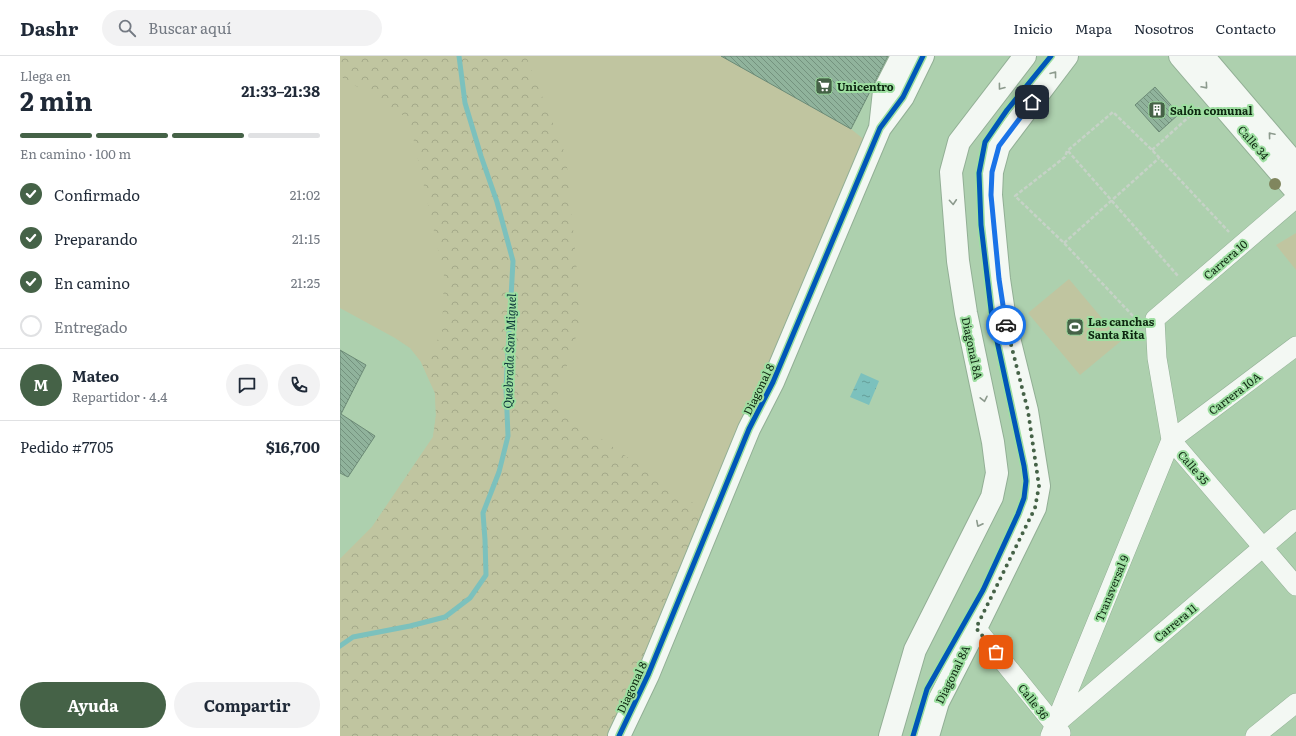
<!DOCTYPE html>
<html lang="es">
<head>
<meta charset="utf-8">
<style>
  :root { --surface:#fff; --page:#f2f2f3; --text:#1f2937; --muted:#747a83; --line:#e0e1e3; --accent:#456247 }
  body { margin:0; font-family:Literata,serif; background:var(--page); color:var(--text); height:100vh; display:flex; flex-direction:column; font-size:15px; white-space:nowrap }
  * { box-sizing:border-box; margin:0 }
  p { font-size:13px; color:var(--muted) }
  .icon { flex:none; width:22px; height:22px; fill:none; stroke:currentColor; stroke-width:2; stroke-linecap:round; stroke-linejoin:round }
  .map { position:relative; flex:1; overflow:hidden }
  .sheet { display:flex; flex-direction:column; background:var(--surface); width:340px }
  .sheet>* { flex:none }
  .pin { position:absolute; display:grid; place-items:center; width:34px; height:34px; color:#fff; margin:-17px; border-radius:8px; box-shadow:0 2px 6px #0006 }
  .courier { position:absolute; display:grid; place-items:center; width:40px; height:40px; margin:-20px; border:3px solid #1a73e8; border-radius:50%; background:#fff; color:#222; box-shadow:0 1px 5px #0007 }
  .head em { font-style:normal; font-weight:700 }
  .head div { display:flex; flex-direction:column-reverse }
  .head { display:flex; align-items:center; justify-content:space-between; height:68px; padding:0 20px }
  h1 { font-size:26px; font-weight:700; line-height:30px }
  .bar { display:grid; grid-template-columns:repeat(4,1fr); gap:6px 4px; align-content:center; height:48px; padding:0 20px }
  .bar i { height:5px; border-radius:3px; background:var(--line) }
  .bar .on { background:var(--accent) }
  .bar p { grid-column:span 4 }
  .line { display:flex; align-items:center; gap:10px; padding:0 20px; border-top:1px solid var(--line) }
  .line div { flex:1 }
  .round { display:grid; place-items:center; flex:none; width:42px; height:42px; border-radius:21px; background:var(--page) }
  ol { padding:0 20px; list-style:none }
  li { display:flex; align-items:center; gap:12px; height:44px }
  li p { margin-inline-start:auto }
  li .icon { padding:4px; border-radius:50%; background:var(--accent); color:#fff; stroke-width:4 }
  li:last-child { color:var(--muted) }
  li i { width:22px; height:22px; border:2px solid var(--line); border-radius:50% }
  .cta { display:flex; gap:8px; margin-top:auto; padding:8px 20px }
  .cta a { flex:1; height:46px; border-radius:24px; background:var(--accent); color:#fff; font-size:16px; font-weight:700; line-height:46px; text-align:center }
  .cta a+a { background:var(--page); color:var(--text) }
  header { display:flex; align-items:center; gap:24px; box-sizing:border-box; height:56px; padding:0 20px; background:var(--surface); border-bottom:1px solid var(--line) }
  header strong { font-size:19px }
  nav { display:flex; gap:22px; margin-inline-start:auto; font-size:14px }
  .search { width:280px; height:36px; background:var(--page); display:flex; align-items:center; gap:10px; box-sizing:border-box; padding:0 14px; border-radius:22px; color:var(--muted); font-size:15px }
  main { display:flex; flex:1; min-height:0 }
  .map>svg:first-child { display:block }
  .grass { fill:#c0c5a0 }
  .forest { fill:url(#forest-crowns) }
  .water { fill:url(#water-ripples) }
  .lines { fill:none; stroke-linecap:round; stroke-linejoin:round }
  .stream { stroke:#7cc1bd; stroke-width:5 }
  .building { fill:url(#building-back-hatch); stroke:#6c8a76 }
  .minor-casing { stroke:#92af95; stroke-width:20 }
  .tertiary-casing { stroke:#92af95; stroke-width:24 }
  .path { stroke:#c6d2c7; stroke-width:2.5; stroke-dasharray:4 2; stroke-linecap:butt }
  .minor { stroke:#f3f8f3; stroke-width:19 }
  .tertiary { stroke:#f3f8f3; stroke-width:22 }
  .cycleway-casing { stroke:#9edfa1; stroke-width:8 }
  .cycleway { stroke:#0057b8; stroke-width:5 }
  .tree { fill:#80865e }
  .oneway { stroke:#8c9a8d }
  .done { stroke:#456247; stroke-width:4; stroke-dasharray:0 7.2 }
  .route { stroke:#1a73e8; stroke-width:5 }
  .labels { text-anchor:middle; dominant-baseline:central; stroke-width:4; stroke-linejoin:round; paint-order:stroke }
  .poi-label { font-size:11px; font-weight:bold; fill:#0d2710; stroke:#9edfa1; text-anchor:start }
  .street-label { font-size:11px; fill:#0d2710; stroke:#9edfa1 }
  .water-label { font-size:12px; font-style:italic; fill:#0b3439; stroke:#9edfa1 }
</style>
</head>
<body>
<header>
<strong>Dashr</strong>
<div class="search"><svg class="icon" aria-label="search" viewBox="0 0 24 24"><circle cx="10" cy="10" r="6"/><path d="M15 15l6 6"/></svg>Buscar aquí</div>
<nav><a>Inicio</a><a>Mapa</a><a>Nosotros</a><a>Contacto</a></nav>
</header>
<main>
<section class="sheet">
<div class="head"><div><h1>2 min</h1><p>Llega en</p></div><em>21:33–21:38</em></div>
<div class="bar"><i class="on"></i><i class="on"></i><i class="on"></i><i></i><p>En camino · 100 m</p></div>
<ol>
<li><svg class="icon" aria-label="check" viewBox="0 0 24 24"><path d="M5 12l5 5 9-10"/></svg>Confirmado<p>21:02</p></li>
<li><svg class="icon" aria-label="check" viewBox="0 0 24 24"><path d="M5 12l5 5 9-10"/></svg>Preparando<p>21:15</p></li>
<li><svg class="icon" aria-label="check" viewBox="0 0 24 24"><path d="M5 12l5 5 9-10"/></svg>En camino<p>21:25</p></li>
<li><i></i>Entregado</li>
</ol>
<div class="line" style="height:72px"><b class="round" style="background:var(--accent);color:#fff">M</b><div><b>Mateo</b><p>Repartidor · 4.4</p></div><a class="round"><svg class="icon" aria-label="chat" viewBox="0 0 24 24"><path d="M4 5h16v11H9l-5 4z"/></svg></a><a class="round"><svg class="icon" aria-label="phone" viewBox="0 0 24 24"><path d="M5 4h4l2 5-3 2q2 4 5 5l2-3 5 2v4C11 20 4 13 5 4z"/></svg></a></div>
<div class="line" style="height:52px"><div>Pedido #7705</div><b>$16,700</b></div>
<div class="cta"><a>Ayuda</a><a>Compartir</a></div>
</section>
<div class="map">
<svg width="956" height="680" viewBox="0 0 956 680">
  <defs>
    <pattern id="forest-crowns" width="20" height="18" patternUnits="userSpaceOnUse"><rect width="20" height="18" fill="#c0c5a0"/><path d="M2 6a3 3 0 1 1 6 0M12 15a3 3 0 1 1 6 0" fill="none" stroke="#a4a989"/></pattern>
    <pattern id="water-ripples" width="26" height="14" patternUnits="userSpaceOnUse"><rect width="26" height="14" fill="#7cc1bd"/><path d="M2 4q2-2 4 0t4 0M15 11q2-2 4 0t4 0" fill="none" stroke="#649d98"/></pattern>
    <pattern id="building-back-hatch" width="6" height="6" patternUnits="userSpaceOnUse"><rect width="6" height="6" fill="#90b39c"/><path d="M-1 5l2 2M0 0l6 6M5-1l2 2" fill="none" stroke="#74927e"/></pattern>
  </defs>
  <rect width="100%" height="100%" fill="#add0ae"/>
  <path class="grass" d="M0 0H381L511 73 536 93 308 619 0 680V503L32 471 93 381 96 359 95 337 81 306 70 292 55 282 0 252Z
    M956 177V214L936 189Z
    M729 223 781 285 740 319 688 257Z"/>
  <path class="forest" d="M0 0H186L226 100 235 193 241 265 214 350 369 458 272 680H0V503L32 471 93 381 96 360 95 337 81 306 102 278 104 220 69 63 0 20Z"/>
  <path class="water" d="M521 317 539 325 529 349 510 341Z"/>
  <g class="lines">
    <path class="stream" d="M0 590 13 581 70 570 105 561 130 542 146 519 145 484 143 457 159 416 168 380 166 332 173 205 157 146 141 100 125 47 119 0"/>
  </g>
  <path class="building" d="M381 0H548L511 73Z
    M815 31 839 58 819 76 795 49Z
    M0 294 26 309 1 358 35 380 8 421 0 417Z"/>
  <g class="lines">
    <defs>
      <path id="minor" d="M956 142 815 263 817 302 831 384 956 530
        M636 572 721 677
        M717 667 956 463
        M710 680 831 384 956 290
        M915 680 956 647"/>
      <path id="tertiary" d="M840 0 956 135
        M863 0 956 109
        M540 72 544 35 562 0
        M279 680 308 619 409 373 433 326 540 72 563 41 583 0
        M550 680 575 594 652 441 657 417 653 386 626 257 618 205 611 116 619 86 685 0
        M588 680 598 646 636 572 695 452 699 430 687 355 666 270 659 223 651 139 652 116 659 90 727 0"/>
    </defs>
    <use href="#minor" class="minor-casing"/>
    <use href="#tertiary" class="tertiary-casing"/>
    <path class="path" d="M812 94 861 50
      M728 95 838 220
      M724 187 819 102
      M793 260 724 187 675 140 725 101 727 95 773 56 812 94 889 176"/>
    <use href="#minor" class="minor"/>
    <use href="#tertiary" class="tertiary"/>
    <defs>
      <path id="cycleway" d="M279 680 308 619 409 373 433 326 540 72 563 41 583 0
        M573 680 587 633 643 534 678 458 684 442 686 425 684 410 652 262 641 169 639 117 645 86 667 54 711 0"/>
    </defs>
    <use href="#cycleway" class="cycleway-casing"/>
    <use href="#cycleway" class="cycleway"/>
  </g>
  <circle class="tree" cx="935" cy="128" r="6"/>
  <defs><path id="oneway-chevron" d="M-2-3.5L2.5 0L-2 3.5" fill="none" stroke-width="1.6" stroke-linecap="round" stroke-linejoin="round"/></defs>
  <g class="oneway">
    <use href="#oneway-chevron" transform="translate(714 18) rotate(-52)"/>
    <use href="#oneway-chevron" transform="translate(865 30) rotate(49)"/>
    <use href="#oneway-chevron" transform="translate(661 31) rotate(127)"/>
    <use href="#oneway-chevron" transform="translate(931 79) rotate(-130)"/>
    <use href="#oneway-chevron" transform="translate(613 146) rotate(86)"/>
    <use href="#oneway-chevron" transform="translate(644 343) rotate(78)"/>
    <use href="#oneway-chevron" transform="translate(639 468) rotate(117)"/>
  </g>
  <g class="lines">
    <path class="done" d="M656 596 636 572 695 452 699 430 688 355 666 269"/>
    <path class="route" d="M666 269 659 223 651 139 652 116 659 90 692 46"/>
  </g>
  <defs>
    <symbol id="supermarket-square" viewBox="-11 -11 22 22"><rect x="-9" y="-9" width="18" height="18" rx="4" fill="#456247" stroke="#9edfa1"/><path d="M-6-5.5h2.5l.6 2H6L4.5 2H-2.5L-4.4-4H-6ZM-1.5 3.2a1.3 1.3 0 1 0 .1 0ZM3 3.2a1.3 1.3 0 1 0 .1 0Z" fill="#fff"/></symbol>
    <symbol id="building-square" viewBox="-11 -11 22 22"><rect x="-9" y="-9" width="18" height="18" rx="4" fill="#456247" stroke="#9edfa1"/><path d="M-4-6H4V6H1V3H-1V6H-4ZM-2.5-4.3h1.7v1.8h-1.7ZM.8-4.3h1.7v1.8H.8ZM-2.5-1h1.7V.8h-1.7ZM.8-1h1.7V.8H.8Z" fill="#fff"/></symbol>
    <symbol id="stadium-square" viewBox="-11 -11 22 22"><rect x="-9" y="-9" width="18" height="18" rx="4" fill="#456247" stroke="#9edfa1"/><path d="M0-5a6.5 5 0 1 0 0 10a6.5 5 0 1 0 0-10ZM-3.5-1.8h7v3.6h-7Z" fill="#fff"/></symbol>
  </defs>
  <g fill-rule="evenodd">
    <use href="#supermarket-square" x="474" y="20" width="20" height="20"/>
    <use href="#building-square" x="807" y="44" width="20" height="20"/>
    <use href="#stadium-square" x="725" y="261" width="20" height="20"/>
  </g>
  <g class="labels">
    <g class="poi-label">
      <text x="497" y="30">Unicentro</text>
      <text x="830" y="54">Salón comunal</text>
      <text x="748" y="265">Las canchas<tspan x="748" dy="13">Santa Rita</tspan></text>
    </g>
    <g class="street-label">
      <text transform="translate(914 86) rotate(49)">Calle 34</text>
      <text transform="translate(885 203) rotate(-41)">Carrera 10</text>
      <text transform="translate(633 292) rotate(78)">Diagonal 8A</text>
      <text transform="translate(418 333) rotate(-64)">Diagonal 8</text>
      <text transform="translate(894 337) rotate(-37)">Carrera 10A</text>
      <text transform="translate(854 411) rotate(49)">Calle 35</text>
      <text transform="translate(771 532) rotate(-68)">Transversal 9</text>
      <text transform="translate(835 566) rotate(-40)">Carrera 11</text>
      <text transform="translate(612 618) rotate(-64)">Diagonal 8A</text>
      <text transform="translate(291 631) rotate(-65)">Diagonal 8</text>
      <text transform="translate(694 645) rotate(52)">Calle 36</text>
    </g>
    <g class="water-label">
      <text transform="translate(169 295) rotate(-88)">Quebrada San Miguel</text>
    </g>
  </g>
</svg>
<div class="pin" style="left:656px;top:596px;background:#ea580c"><svg class="icon" aria-label="bag" viewBox="0 0 24 24"><path d="M5 8h14l-1 12H6zM9 8a3 3 0 0 1 6 0"/></svg></div>
<div class="pin" style="left:692px;top:46px;background:#1f2937"><svg class="icon" aria-label="home" viewBox="0 0 24 24"><path d="M3 11l9-7 9 7M6 9v11h12V9"/></svg></div>
<div class="courier" style="left:666px;top:269px"><svg class="icon" aria-label="car" viewBox="0 0 24 24"><path d="M5 17H2v-5l4-1 3-4h7l3 4 3 1v5h-3M9 17h6M6 11h13"/><circle cx="7" cy="17" r="2"/><circle cx="17" cy="17" r="2"/></svg></div>
</div>
</main>
</body>
</html>
